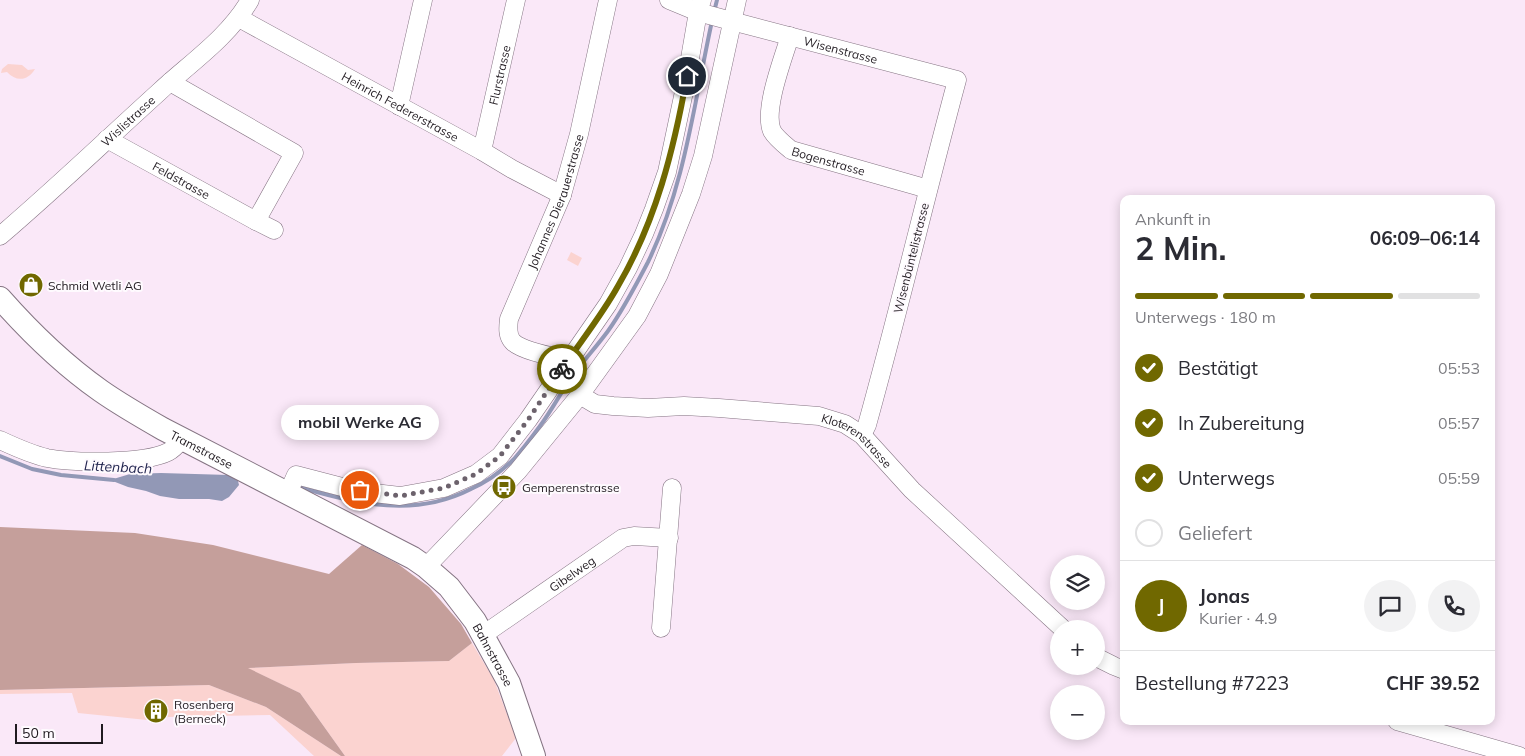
<!DOCTYPE html>
<html lang="de">
<head>
<meta charset="utf-8">
<style>
  :root { --surface:#fff; --page:#f2f2f3; --text:#2b2b33; --muted:#7c7c81; --line:#e1e1e2; --accent:#706800 }
  body { margin:0; font-family:Mulish,sans-serif; background:var(--page); color:var(--text); height:100vh; display:flex; flex-direction:column; font-size:19px; white-space:nowrap }
  * { box-sizing:border-box; margin:0 }
  p { font-size:16px; color:var(--muted) }
  .icon { flex:none; width:28px; height:28px; fill:none; stroke:currentColor; stroke-width:2; stroke-linecap:round; stroke-linejoin:round }
  .map { position:relative; flex:1; overflow:hidden }
  .side { position:absolute; left:1120px; top:195px; width:375px; height:530px; display:flex; flex-direction:column; background:var(--surface); border-radius:10px; box-shadow:0 2px 12px #0003 }
  .side>* { flex:none }
  .controls { position:absolute; left:1050px; top:555px; display:grid; gap:10px }
  .controls a { display:grid; place-items:center; width:55px; height:55px; border-radius:50%; background:var(--surface); box-shadow:0 2px 12px #0003; font-size:25px }
  .scale { position:absolute; left:15px; bottom:12px; width:88px; box-sizing:border-box; padding-left:5px; border:2px solid #201a20; border-top:0; font-size:14px; line-height:18px; white-space:nowrap; color:#201a20; -webkit-text-stroke:4px #fefafe; paint-order:stroke }
  .pin { position:absolute; display:grid; place-items:center; width:42px; height:42px; color:#fff; margin:-21px; border:2px solid #fff; border-radius:50%; box-shadow:0 1px 5px #0007 }
  .courier { position:absolute; display:grid; place-items:center; width:50px; height:50px; margin:-25px; border:4px solid #706800; border-radius:50%; background:#fff; color:#222; box-shadow:0 1px 6px #0007 }
  .bubble { position:absolute; height:35px; border-radius:18px; background:var(--surface); box-shadow:0 2px 12px #0003; font-size:16px; font-weight:700; line-height:35px; text-align:center }
  .headline em { font-style:normal; font-weight:700 }
  .headline div { display:flex; flex-direction:column-reverse }
  .headline { display:flex; align-items:center; justify-content:space-between; height:85px; padding:0 15px }
  h1 { font-size:32px; font-weight:700; line-height:38px }
  .bar { display:grid; grid-template-columns:repeat(4,1fr); gap:8px 5px; align-content:center; height:60px; padding:0 15px }
  .bar i { height:6px; border-radius:4px; background:var(--line) }
  .bar .active { background:var(--accent) }
  .bar p { grid-column:span 4 }
  .line { display:flex; align-items:center; gap:12px; padding:0 15px; border-top:1px solid var(--line) }
  .line div { flex:1 }
  .round { display:grid; place-items:center; flex:none; width:52px; height:52px; border-radius:26px; background:var(--page) }
  ol { padding:0 15px; list-style:none }
  li { display:flex; align-items:center; gap:15px; height:55px }
  li p { margin-inline-start:auto }
  li .icon { padding:5px; border-radius:50%; background:var(--accent); color:#fff; stroke-width:4 }
  li:last-child { color:var(--muted) }
  li i { width:28px; height:28px; border:2px solid var(--line); border-radius:50% }
  .map>svg:first-child { display:block }
  .green { fill:#fbd3d0 }
  .forest { fill:#c59f9b }
  .water { fill:#9298b6 }
  .lines { fill:none; stroke-linecap:round; stroke-linejoin:round }
  .stream { stroke:#9298b6; stroke-width:4 }
  .minor-casing { stroke:#857483; stroke-width:19 }
  .major-casing { stroke:#857483; stroke-width:24 }
  .minor { stroke:#fff; stroke-width:18 }
  .major { stroke:#fff; stroke-width:22 }
  .done { stroke:#6c626c; stroke-width:5; stroke-dasharray:0 9 }
  .route { stroke:#706800; stroke-width:6 }
  .labels { text-anchor:middle; dominant-baseline:central; stroke-width:4; stroke-linejoin:round; paint-order:stroke }
  .street-label { font-size:12px; fill:#201a20; stroke:#fefafe }
  .poi-label { font-size:12px; fill:#201a20; stroke:#fefafe; text-anchor:start }
  .water-label { font-size:14px; font-style:italic; fill:#21254f; stroke:#fefafe }
</style>
</head>
<body>
<div class="map">
<svg width="1525" height="756" viewBox="0 0 1525 756">
  <rect width="100%" height="100%" fill="#fae8f8"/>
  <path class="green" d="M8 64 22 65 28 70 35 69C28 81 16 82 7 72L1 73 2 69Z
    M571 252 582 258 578 266 567 260Z
    M472 643 494 680 516 738 502 756H345L300 693 247 668 356 663 449 661Z
    M209 685 266 707 341 756H314L270 715 168 717 157 721 78 713 72 693 0 694V690Z"/>
  <path class="forest" d="M0 527 135 533 213 545 329 574 362 545 398 564 429 587 461 624 472 643 449 661 356 663 248 668 300 693 345 756H341L266 707 209 685 0 690Z"/>
  <path class="water" d="M161 473 229 475 238 481 239 485 229 497 222 501 209 499H179L160 496 146 491 128 487 110 480 130 474Z"/>
  <g class="lines">
    <path class="stream" d="M714 12 717 0
      M0 456 32 469 61 475 114 480
      M302 488C360 504 414 518 471 489 487 482 502 471 514 459 523 449 532 437 540 426 552 410 561 392 573 375 584 360 597 346 608 331 623 310 636 285 648 262 685 186 694 103 712 21"/>
    <defs>
      <g id="minor">
        <path id="s1" d="M669 0 698 12 724 19 957 80C926 195 899 310 867 425L862 435"/>
        <path id="s2" d="M239 18 482 151 512 169 562 195"/>
        <path id="s3" d="M790 36C783 59 763 110 772 131 776 138 785 145 791 150L928 189"/>
        <path d="M399 106 423 0"/>
        <path id="s4" d="M107 139 256 221 294 153 170 82"/>
        <path id="s5" d="M482 151 516 0"/>
        <path d="M256 221 274 230"/>
        <path id="s6" d="M0 236C54 190 106 140 159 92 190 63 228 38 250 0"/>
        <path id="s7" d="M568 360C555 357 522 351 513 342 507 336 508 327 509 319L562 195 579 134 608 0"/>
        <path id="s8" d="M580 395 595 404 613 406 648 408 684 406 719 408 819 416 845 424 862 435 912 490 1063 629"/>
        <path d="M0 440C15 447 30 454 47 458 73 463 144 464 168 452 174 449 178 444 182 439"/>
        <path d="M288 493 296 475 346 488 374 493 400 496 444 488 476 474 500 456 528 420 608 304 628 268 644 234 654 209 667 172 685 87 698 12 702 0"/>
        <path d="M426 567 518 471 580 395 637 316 659 274 691 194 703 156 737 0"/>
        <path d="M661 628 672 488"/>
        <path id="s9" d="M483 635 623 538 634 536 669 538"/>
        <path d="M1096 657 1114 666 1124 670"/>
        <path d="M1397 721 1519 756"/>
      </g>
      <g id="major">
        <path id="s10" d="M0 298C30 332 64 365 101 391 121 405 142 417 163 429L413 558 426 567 449 587 475 621 509 683 534 756"/>
      </g>
    </defs>
    <use href="#minor" class="minor-casing"/>
    <use href="#major" class="major-casing"/>
    <use href="#minor" class="minor"/>
    <use href="#major" class="major"/>
  </g>
  <g class="lines">
    <path class="done" d="M360 490 400 496 444 488 476 474 500 456 528 420 562 369"/>
    <path class="route" d="M562 369C581 341 602 315 618 286 656 221 674 149 687 76"/>
  </g>
  <defs>
    <symbol id="shop-disc" viewBox="-11 -11 22 22"><circle r="9.5" fill="#706800" stroke="#fefafe"/><path d="M-5-2.5h2.3a2.7 3.5 0 0 1 5.4 0H5L5.5 6h-11ZM-1.5-2.5h3a1.5 2.3 0 0 0-3 0Z" fill="#fff"/></symbol>
    <symbol id="bus-disc" viewBox="-11 -11 22 22"><circle r="9.5" fill="#706800" stroke="#fefafe"/><path d="M-5-6H5V4H4V6H2V4H-2V6H-4V4H-5ZM-3.5-4V0h7V-4ZM-3.5 1.2v1.5H-2V1.2ZM2 1.2v1.5H3.5V1.2Z" fill="#fff"/></symbol>
    <symbol id="building-disc" viewBox="-11 -11 22 22"><circle r="9.5" fill="#706800" stroke="#fefafe"/><path d="M-4-6H4V6H1V3H-1V6H-4ZM-2.5-4.3h1.7v1.8h-1.7ZM.8-4.3h1.7v1.8H.8ZM-2.5-1h1.7V.8h-1.7ZM.8-1h1.7V.8H.8Z" fill="#fff"/></symbol>
  </defs>
  <g fill-rule="evenodd">
    <use href="#shop-disc" x="17" y="271" width="28" height="28"/>
    <use href="#bus-disc" x="490" y="473" width="28" height="28"/>
    <use href="#building-disc" x="142" y="697" width="28" height="28"/>
  </g>
  <g class="labels">
    <g class="street-label">
      <text stroke="none"><textPath href="#s1" startOffset="179">Wisenstrasse</textPath></text>
      <text stroke="none"><textPath href="#s5" startOffset="78">Flurstrasse</textPath></text>
      <text stroke="none"><textPath href="#s2" startOffset="184">Heinrich Federerstrasse</textPath></text>
      <text stroke="none"><textPath href="#s6" startOffset="172">Wislistrasse</textPath></text>
      <text stroke="none"><textPath href="#s3" startOffset="164">Bogenstrasse</textPath></text>
      <text stroke="none"><textPath href="#s4" startOffset="85">Feldstrasse</textPath></text>
      <text stroke="none"><textPath href="#s7" startOffset="209">Johannes Dierauerstrasse</textPath></text>
      <text transform="translate(911 258) rotate(-76)">Wisenbüntelistrasse</text>
      <text stroke="none"><textPath href="#s8" startOffset="288">Kloterenstrasse</textPath></text>
      <text stroke="none"><textPath href="#s10" startOffset="254">Tramstrasse</textPath></text>
      <text stroke="none"><textPath href="#s9" startOffset="108">Gibelweg</textPath></text>
      <text stroke="none"><textPath href="#s10" startOffset="619">Bahnstrasse</textPath></text>
    </g>
    <g class="poi-label">
      <text x="48" y="285">Schmid Wetli AG</text>
      <text x="522" y="487">Gemperenstrasse</text>
      <text x="174" y="704">Rosenberg<tspan x="174" dy="14">(Berneck)</tspan></text>
    </g>
    <g class="water-label">
      <text transform="translate(118 467) rotate(3)">Littenbach</text>
    </g>
  </g>
</svg>
<div class="controls">
<a><svg class="icon" aria-label="layers" viewBox="0 0 24 24"><path d="M12 4l9 5-9 5-9-5zM3 14l9 5 9-5"/></svg></a>
<a>+</a>
<a>−</a>
</div>
<div class="scale">50 m</div>
<div class="pin" style="left:360px;top:490px;background:#ea580c"><svg class="icon" aria-label="bag" viewBox="0 0 24 24"><path d="M5 8h14l-1 12H6zM9 8a3 3 0 0 1 6 0"/></svg></div>
<div class="pin" style="left:687px;top:76px;background:#1f2937"><svg class="icon" aria-label="home" viewBox="0 0 24 24"><path d="M3 11l9-7 9 7M6 9v11h12V9"/></svg></div>
<div class="courier" style="left:562px;top:369px"><svg class="icon" aria-label="bike" viewBox="0 0 24 24"><circle cx="6" cy="16" r="4"/><circle cx="18" cy="16" r="4"/><path d="M6 16l4-8h5l3 8M10 8l3 8H6M13 5h3"/></svg></div>
<div class="bubble" style="left:281px;top:405px;width:158px">mobil Werke AG</div>
<section class="side">
<div class="headline"><div><h1>2 Min.</h1><p>Ankunft in</p></div><em>06:09–06:14</em></div>
<div class="bar"><i class="active"></i><i class="active"></i><i class="active"></i><i></i><p>Unterwegs · 180 m</p></div>
<ol>
<li><svg class="icon" aria-label="check" viewBox="0 0 24 24"><path d="M5 12l5 5 9-10"/></svg>Bestätigt<p>05:53</p></li>
<li><svg class="icon" aria-label="check" viewBox="0 0 24 24"><path d="M5 12l5 5 9-10"/></svg>In Zubereitung<p>05:57</p></li>
<li><svg class="icon" aria-label="check" viewBox="0 0 24 24"><path d="M5 12l5 5 9-10"/></svg>Unterwegs<p>05:59</p></li>
<li><i></i>Geliefert</li>
</ol>
<div class="line" style="height:90px"><b class="round" style="background:var(--accent);color:#fff">J</b><div><b>Jonas</b><p>Kurier · 4.9</p></div><a class="round"><svg class="icon" aria-label="chat" viewBox="0 0 24 24"><path d="M4 5h16v11H9l-5 4z"/></svg></a><a class="round"><svg class="icon" aria-label="phone" viewBox="0 0 24 24"><path d="M5 4h4l2 5-3 2q2 4 5 5l2-3 5 2v4C11 20 4 13 5 4z"/></svg></a></div>
<div class="line" style="height:65px"><div>Bestellung #7223</div><b>CHF 39.52</b></div>
</section>
</div>
</body>
</html>
